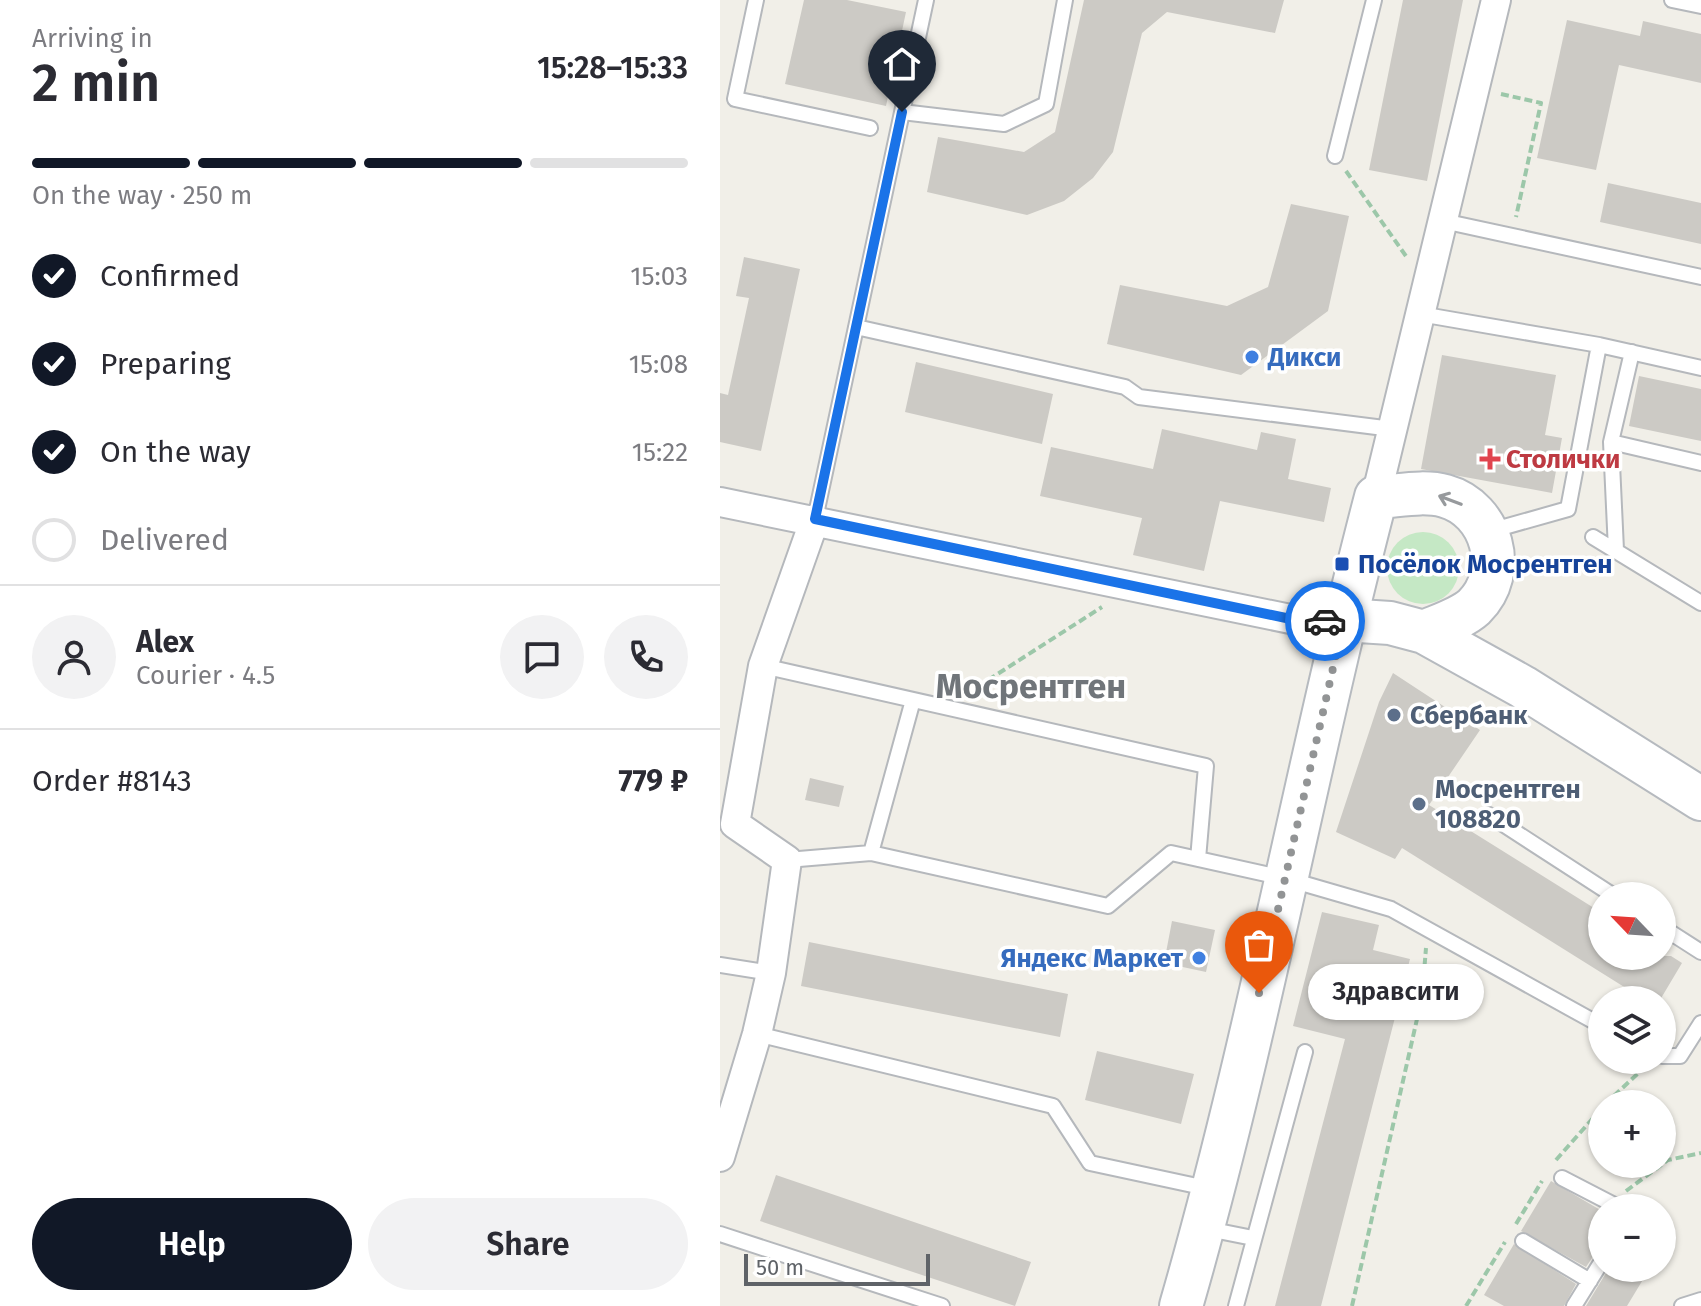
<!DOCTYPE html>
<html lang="en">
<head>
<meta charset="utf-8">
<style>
  :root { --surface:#fff; --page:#f2f2f3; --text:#2b2b33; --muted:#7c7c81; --line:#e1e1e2; --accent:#111827 }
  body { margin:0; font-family:"Fira Sans",sans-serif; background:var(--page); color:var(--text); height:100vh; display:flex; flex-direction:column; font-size:30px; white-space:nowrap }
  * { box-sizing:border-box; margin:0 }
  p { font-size:26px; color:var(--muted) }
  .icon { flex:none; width:44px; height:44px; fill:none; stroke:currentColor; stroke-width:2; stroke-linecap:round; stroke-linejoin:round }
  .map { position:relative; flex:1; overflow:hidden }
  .details { display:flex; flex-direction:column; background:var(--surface); width:720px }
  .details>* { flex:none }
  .needle { width:52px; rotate:295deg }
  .fabs { position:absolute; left:868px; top:882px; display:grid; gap:16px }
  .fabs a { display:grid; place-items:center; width:88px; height:88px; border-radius:50%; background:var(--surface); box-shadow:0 2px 6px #0004; font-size:40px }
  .scale { position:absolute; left:24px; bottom:20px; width:186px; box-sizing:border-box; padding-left:8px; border:4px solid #5f6368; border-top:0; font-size:22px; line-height:28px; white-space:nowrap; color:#5f6368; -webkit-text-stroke:6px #fff; paint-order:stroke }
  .pin { position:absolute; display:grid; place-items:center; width:68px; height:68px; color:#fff; margin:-82px -34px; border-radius:50% 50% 50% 0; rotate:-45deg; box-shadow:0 0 8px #0007 }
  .pin .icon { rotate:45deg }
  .courier { position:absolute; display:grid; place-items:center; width:80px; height:80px; margin:-40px; border:6px solid #1a73e8; border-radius:50%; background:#fff; color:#222; box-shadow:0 2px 10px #0007 }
  .bubble { position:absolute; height:56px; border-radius:28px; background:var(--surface); box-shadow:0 2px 6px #0004; font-size:26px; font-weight:600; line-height:56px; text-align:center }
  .head em { font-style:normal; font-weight:600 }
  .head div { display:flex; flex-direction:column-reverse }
  .head { display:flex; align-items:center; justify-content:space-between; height:136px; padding:0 32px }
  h1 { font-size:52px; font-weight:600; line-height:60px }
  .bar { display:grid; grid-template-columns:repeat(4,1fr); gap:12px 8px; align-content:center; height:96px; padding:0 32px }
  .bar i { height:10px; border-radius:6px; background:var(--line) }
  .bar .active { background:var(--accent) }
  .bar p { grid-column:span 4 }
  .line { display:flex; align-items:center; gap:20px; padding:0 32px; border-top:2px solid var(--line) }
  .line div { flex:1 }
  .round { display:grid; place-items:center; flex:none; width:84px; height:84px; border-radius:42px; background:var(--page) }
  ol { padding:0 32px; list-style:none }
  li { display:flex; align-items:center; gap:24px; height:88px }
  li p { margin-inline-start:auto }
  li .icon { padding:8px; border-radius:50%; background:var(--accent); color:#fff; stroke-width:4 }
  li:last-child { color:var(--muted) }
  li i { width:44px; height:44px; border:4px solid var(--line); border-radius:50% }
  .cta { display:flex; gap:16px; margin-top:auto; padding:16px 32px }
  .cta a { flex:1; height:92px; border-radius:48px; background:var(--accent); color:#fff; font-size:32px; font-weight:600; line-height:92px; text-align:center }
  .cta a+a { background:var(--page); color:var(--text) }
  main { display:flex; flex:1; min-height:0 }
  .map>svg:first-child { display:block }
  .green { fill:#c5e8c5 }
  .building { fill:#cccac5 }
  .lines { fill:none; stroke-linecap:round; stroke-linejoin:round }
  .lane-casing { stroke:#b5b8bc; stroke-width:18 }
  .street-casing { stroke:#b5b8bc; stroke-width:32 }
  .secondary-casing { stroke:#b6babf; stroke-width:46 }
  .path { stroke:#9cc7a9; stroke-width:4; stroke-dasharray:8 4; stroke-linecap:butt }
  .lane { stroke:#fff; stroke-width:14 }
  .street { stroke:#fff; stroke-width:28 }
  .secondary { stroke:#fff; stroke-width:42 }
  .oneway { stroke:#979a9d }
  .done { stroke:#929495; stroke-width:8; stroke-dasharray:0 14.4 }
  .route { stroke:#1a73e8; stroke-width:10 }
  .shop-dot { fill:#3f7fe0; stroke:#fff; stroke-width:3 }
  .health-dot { fill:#e0444e; stroke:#fff; stroke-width:3 }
  .transit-dot { fill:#1a4fb4; stroke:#fff; stroke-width:3 }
  .service-dot { fill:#5c6f8a; stroke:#fff; stroke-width:3 }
  .labels { text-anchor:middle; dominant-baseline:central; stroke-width:7; stroke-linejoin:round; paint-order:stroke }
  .shop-label { font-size:26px; font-weight:bold; fill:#366cbe; stroke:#fff; text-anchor:start }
  .health-label { font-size:26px; font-weight:bold; fill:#be3a42; stroke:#fff; text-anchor:start }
  .transit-label { font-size:26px; font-weight:bold; fill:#164399; stroke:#fff; text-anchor:start }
  .service-label { font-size:26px; font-weight:bold; fill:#4e5e75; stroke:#fff; text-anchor:start }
  .district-label { font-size:34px; font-weight:bold; fill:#70757a; stroke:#fff }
</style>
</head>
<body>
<main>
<section class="details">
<div class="head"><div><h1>2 min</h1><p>Arriving in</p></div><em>15:28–15:33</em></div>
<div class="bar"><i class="active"></i><i class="active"></i><i class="active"></i><i></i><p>On the way · 250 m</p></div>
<ol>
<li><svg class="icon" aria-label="check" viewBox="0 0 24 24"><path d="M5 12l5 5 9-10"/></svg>Confirmed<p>15:03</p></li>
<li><svg class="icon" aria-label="check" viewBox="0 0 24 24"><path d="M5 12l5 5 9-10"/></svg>Preparing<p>15:08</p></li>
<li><svg class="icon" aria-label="check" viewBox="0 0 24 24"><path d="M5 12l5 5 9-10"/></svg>On the way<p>15:22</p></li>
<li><i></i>Delivered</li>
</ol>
<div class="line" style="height:144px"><a class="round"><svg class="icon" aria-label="person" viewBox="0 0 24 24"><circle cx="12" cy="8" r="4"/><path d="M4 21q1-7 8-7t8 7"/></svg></a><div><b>Alex</b><p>Courier · 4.5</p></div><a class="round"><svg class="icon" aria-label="chat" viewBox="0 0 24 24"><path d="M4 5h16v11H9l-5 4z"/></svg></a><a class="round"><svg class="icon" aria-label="phone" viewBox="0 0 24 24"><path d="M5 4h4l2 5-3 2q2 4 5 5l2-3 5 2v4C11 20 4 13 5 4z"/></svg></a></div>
<div class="line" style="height:104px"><div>Order #8143</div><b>779 ₽</b></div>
<div class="cta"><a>Help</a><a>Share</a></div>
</section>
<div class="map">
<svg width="981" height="1306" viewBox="0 0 981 1306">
  <rect width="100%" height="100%" fill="#f1efe8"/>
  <path class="green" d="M667 568a36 36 0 1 1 72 0a36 36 0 1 1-72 0Z"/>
  <path class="building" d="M84 0H127L186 12 166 106 65 84Z
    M364 0H564L555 33 447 12 422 33 393 152 373 178 344 201 307 215 207 192 218 137 304 152 335 132Z
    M683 0H743L707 181 649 170Z
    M847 20 920 36 923 21 981 34V83L899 65 876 170 817 158Z
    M888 183 981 203V244L880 222Z
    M571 204 629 216 608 311 521 375 387 344 400 285 507 306 548 287Z
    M24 257 80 269 41 451 0 442V393L8 395 29 298 16 296Z
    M722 355 836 375 825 435 842 438 832 493 701 469Z
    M196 362 333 394 322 444 185 412Z
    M919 376 981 389V441L909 426Z
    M442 429 537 450 541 432 576 439 568 479 611 488 604 522 500 501 484 571 413 555 422 518 320 496 331 447 433 469Z
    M673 673 760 730 709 805 882 913V956H951L962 963 940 1000H925L682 848 675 859 616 832 659 702Z
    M90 778 124 786 119 807 85 800Z
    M602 912 659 925 653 950 690 959 601 1306H555L625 1039 573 1026Z
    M452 921 495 930 486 972 444 963Z
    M89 942 348 994 340 1037 81 986Z
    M377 1051 474 1074 461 1124 365 1100Z
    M56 1175 311 1262 295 1306 40 1221Z
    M831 1181 882 1211V1243L866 1267 801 1231Z
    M794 1244 856 1284 844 1306H784L764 1295Z
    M889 1268H930L907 1306H866Z"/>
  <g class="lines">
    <defs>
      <path id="lane" d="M36 0 15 99 150 128
        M952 0 981 6
        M182 112 284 124 326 104 345 0
        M615 156 654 0
        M723 221 981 277
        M700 314 879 345 981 368
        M136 327 405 387 419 397 672 429
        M912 352 891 442 981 463
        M891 442 896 550
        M95 519 206 0
        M770 531 848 509 879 345
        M873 537 981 603
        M43 666 486 766 478 859
        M769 815 894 896
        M151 853 193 700
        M67 860 151 853 388 906 451 853 564 878 671 909 882 1026
        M942 927 981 952
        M0 965 51 973
        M37 1034 333 1106 370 1163 491 1189
        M942 1056H960L981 1023
        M842 1178 900 1208
        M488 1229 533 1238
        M0 1234 222 1306
        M803 1241 870 1281
        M516 1306 585 1052
        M854 1306 882 1261
        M962 1306 981 1300"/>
      <path id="street" d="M656 497 776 0
        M0 502 585 622 624 620
        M0 1157 37 1034 51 973 67 860 15 824 43 666 95 519"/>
      <path id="secondary" d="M624 620 670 623 704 632 803 687 981 799
        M461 1306C538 1040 586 765 656 497 678 496 703 490 725 496 772 509 790 572 754 607 742 618 720 625 704 632"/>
    </defs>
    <use href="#lane" class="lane-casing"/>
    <use href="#street" class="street-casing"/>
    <use href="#secondary" class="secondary-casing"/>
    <path class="path" d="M781 94 821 103 796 217
      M626 171 688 259
      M248 693 382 607
      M885 1104 925 1067
      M836 1160 882 1108
      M906 1191 948 1160 981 1153
      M796 1224 822 1181
      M632 1306 702 997 706 948
      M746 1306 785 1242"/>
    <use href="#lane" class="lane"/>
    <use href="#street" class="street"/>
    <use href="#secondary" class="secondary"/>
  </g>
  <defs><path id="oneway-shaft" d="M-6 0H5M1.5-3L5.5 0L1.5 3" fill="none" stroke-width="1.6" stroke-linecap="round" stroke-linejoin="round" transform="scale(2)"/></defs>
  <use class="oneway" href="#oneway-shaft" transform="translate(730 500) rotate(-159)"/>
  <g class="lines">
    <path class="done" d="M539 993 624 620 605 621"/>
    <path class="route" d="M182 112 95 519 585 622 605 621"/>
  </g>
  <g class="shop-dot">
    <circle cx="532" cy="357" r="8"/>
    <circle cx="479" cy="958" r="8"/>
  </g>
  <path class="health-dot" d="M766 447h8v8h8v8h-8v8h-8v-8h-8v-8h8z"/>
  <rect class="transit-dot" x="614" y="556" width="16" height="16" rx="4"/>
  <g class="service-dot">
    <circle cx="674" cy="715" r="8"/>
    <circle cx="699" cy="804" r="8"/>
  </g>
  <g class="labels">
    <g class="shop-label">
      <text x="548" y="357">Дикси</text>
      <text x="463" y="958" text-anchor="end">Яндекс Маркет</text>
    </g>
    <g class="health-label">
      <text x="786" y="459">Столички</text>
    </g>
    <g class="transit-label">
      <text x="638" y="564">Посёлок Мосрентген</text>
    </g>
    <g class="service-label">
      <text x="690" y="715">Сбербанк</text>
      <text x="715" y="789">Мосрентген<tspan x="715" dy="30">108820</tspan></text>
    </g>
    <g class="district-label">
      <text x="311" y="686">Мосрентген</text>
    </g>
  </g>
</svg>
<div class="fabs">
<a><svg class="needle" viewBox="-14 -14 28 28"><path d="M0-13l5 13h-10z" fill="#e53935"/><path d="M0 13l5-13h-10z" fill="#7c7c81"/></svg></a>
<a><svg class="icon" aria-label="layers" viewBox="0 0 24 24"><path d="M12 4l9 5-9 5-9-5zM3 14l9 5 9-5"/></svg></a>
<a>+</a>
<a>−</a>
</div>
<div class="scale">50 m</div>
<div class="pin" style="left:539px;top:993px;background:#ea580c"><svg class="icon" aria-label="bag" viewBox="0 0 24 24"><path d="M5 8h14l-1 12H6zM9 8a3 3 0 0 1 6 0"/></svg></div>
<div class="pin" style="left:182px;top:112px;background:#1f2937"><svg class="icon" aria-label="home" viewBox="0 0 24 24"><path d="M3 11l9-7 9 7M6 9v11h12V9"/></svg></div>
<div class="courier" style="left:605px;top:621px"><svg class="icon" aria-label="car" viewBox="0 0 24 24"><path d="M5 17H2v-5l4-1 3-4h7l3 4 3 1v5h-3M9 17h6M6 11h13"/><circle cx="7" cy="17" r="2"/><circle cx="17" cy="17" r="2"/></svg></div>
<div class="bubble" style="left:588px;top:964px;width:176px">Здравсити</div>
</div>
</main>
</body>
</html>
